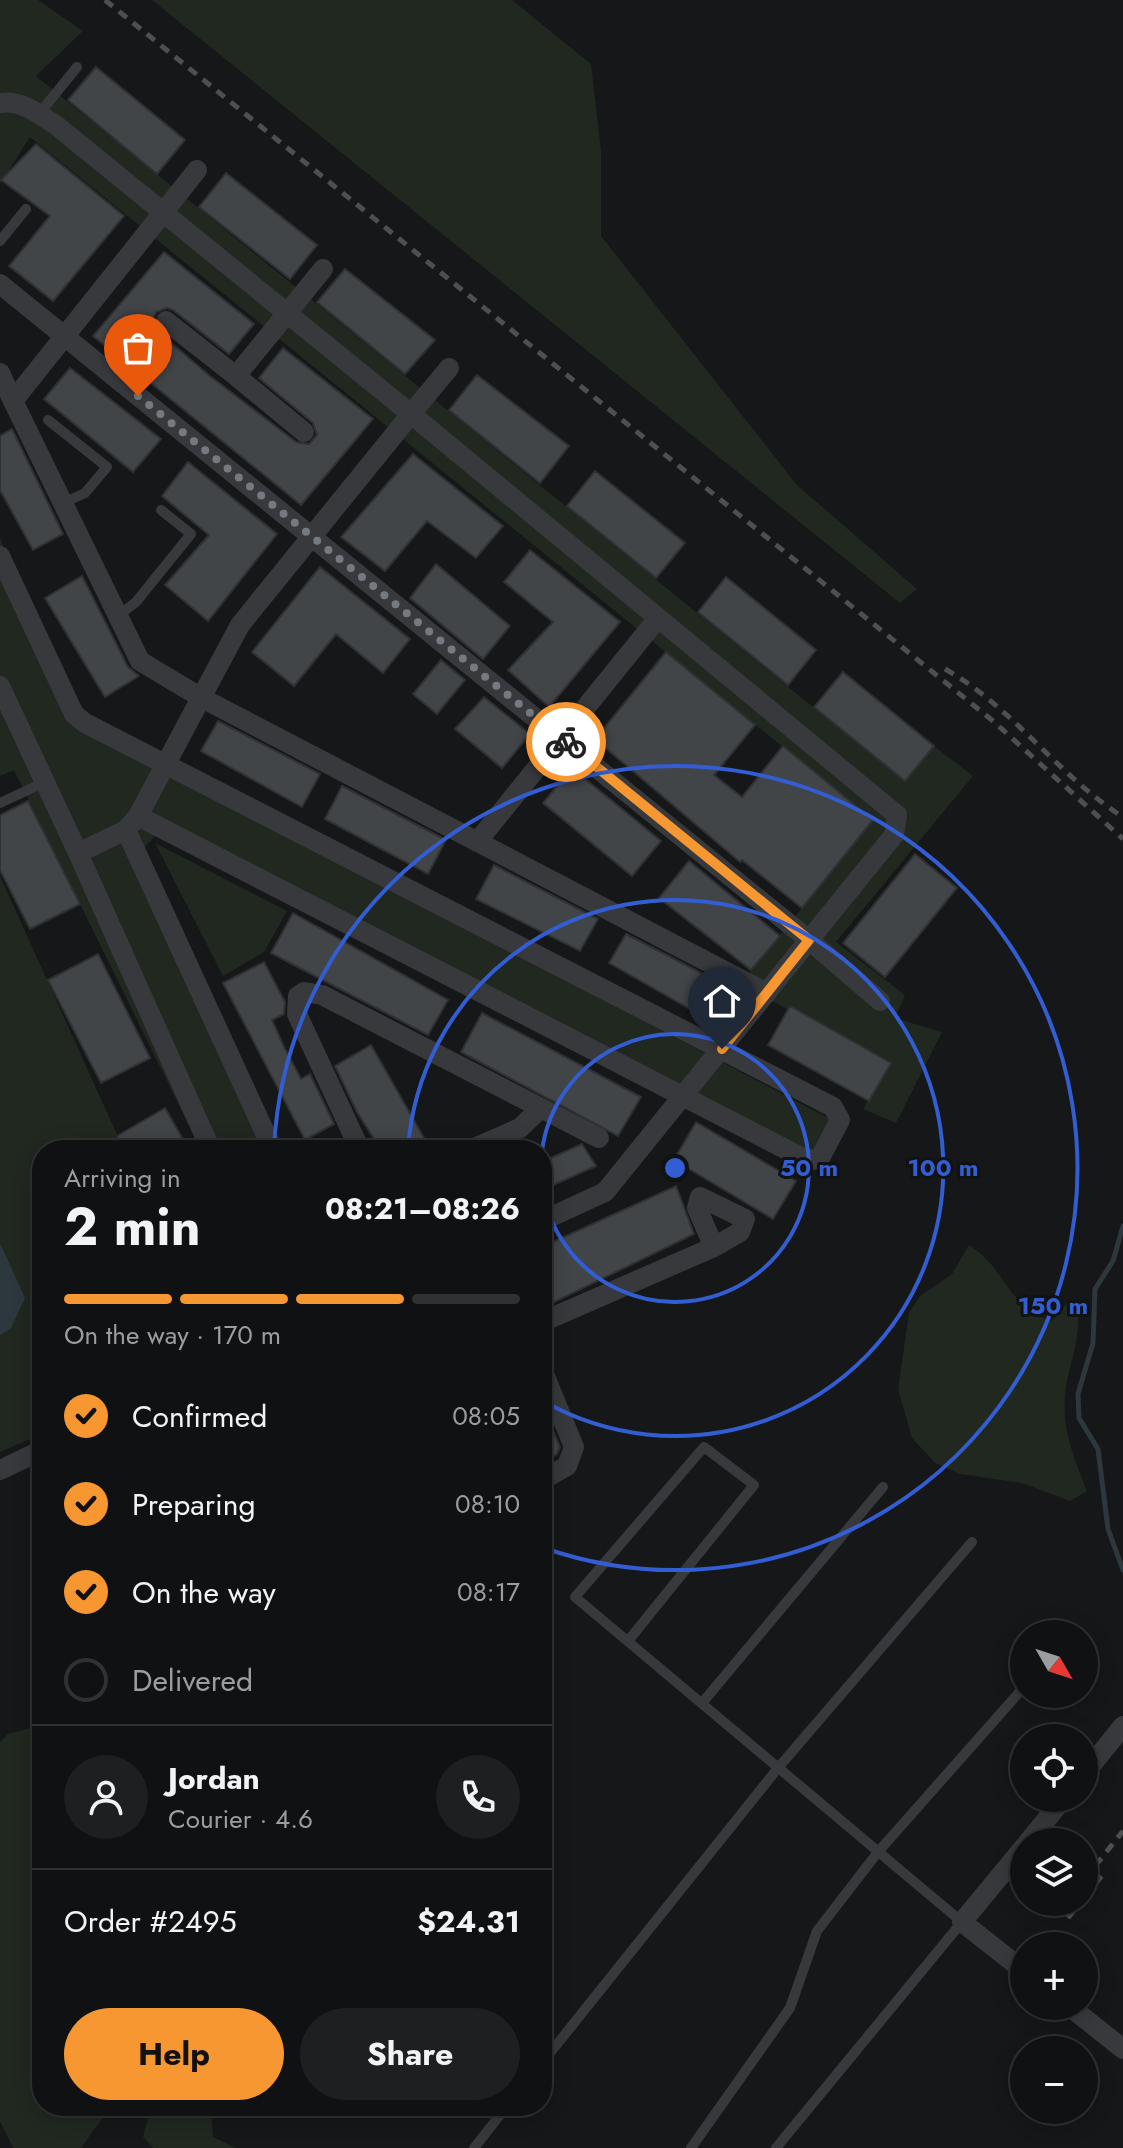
<!DOCTYPE html>
<html lang="en">
<head>
<meta charset="utf-8">
<style>
  :root { --surface:#101112; --page:#1e1f20; --text:#f1f3f6; --muted:#9c9d9f; --line:#303132; --accent:#f69731 }
  body { margin:0; font-family:Jost,sans-serif; background:var(--page); color:var(--text); height:100vh; display:flex; flex-direction:column; font-size:30px; white-space:nowrap }
  * { box-sizing:border-box; margin:0 }
  p { font-size:26px; color:var(--muted) }
  .icon { flex:none; width:44px; height:44px; fill:none; stroke:currentColor; stroke-width:2; stroke-linecap:round; stroke-linejoin:round }
  .map { position:relative; flex:1; overflow:hidden }
  .panel { position:absolute; left:32px; top:1140px; width:520px; height:976px; display:flex; flex-direction:column; background:var(--surface); border-radius:32px; box-shadow:0 4px 20px #0003,0 0 0 2px var(--line) }
  .panel>* { flex:none }
  .needle { width:52px; rotate:129deg }
  .controls { position:absolute; left:1010px; top:1620px; display:grid; gap:16px }
  .controls a { display:grid; place-items:center; width:88px; height:88px; border-radius:50%; background:var(--surface); box-shadow:0 4px 20px #0003,0 0 0 2px var(--line); font-size:40px }
  .pin { position:absolute; display:grid; place-items:center; width:68px; height:68px; color:#fff; margin:-82px -34px; border-radius:50% 50% 50% 0; rotate:-45deg; box-shadow:0 0 8px #0007 }
  .pin .icon { rotate:45deg }
  .courier { position:absolute; display:grid; place-items:center; width:80px; height:80px; margin:-40px; border:6px solid #f69731; border-radius:50%; background:#fff; color:#222; box-shadow:0 2px 10px #0007 }
  .summary em { font-style:normal; font-weight:700 }
  .summary div { display:flex; flex-direction:column-reverse }
  .summary { display:flex; align-items:center; justify-content:space-between; height:136px; padding:0 32px }
  h1 { font-size:52px; font-weight:700; line-height:60px }
  .bar { display:grid; grid-template-columns:repeat(4,1fr); gap:12px 8px; align-content:center; height:96px; padding:0 32px }
  .bar i { height:10px; border-radius:6px; background:var(--line) }
  .bar .active { background:var(--accent) }
  .bar p { grid-column:span 4 }
  .line { display:flex; align-items:center; gap:20px; padding:0 32px; border-top:2px solid var(--line) }
  .line div { flex:1 }
  .round { display:grid; place-items:center; flex:none; width:84px; height:84px; border-radius:42px; background:var(--page) }
  ol { padding:0 32px; list-style:none }
  li { display:flex; align-items:center; gap:24px; height:88px }
  li p { margin-inline-start:auto }
  li .icon { padding:8px; border-radius:50%; background:var(--accent); color:#111; stroke-width:4 }
  li:last-child { color:var(--muted) }
  li i { width:44px; height:44px; border:4px solid var(--line); border-radius:50% }
  .primary-button { display:flex; gap:16px; margin-top:auto; padding:16px 32px }
  .primary-button a { flex:1; height:92px; border-radius:48px; background:var(--accent); color:#111; font-size:32px; font-weight:700; line-height:92px; text-align:center }
  .primary-button a+a { background:var(--page); color:var(--text) }
  .map>svg:first-child { display:block }
  .green { fill:#202820 }
  .water { fill:#2c383d }
  .lines { fill:none; stroke-linecap:round; stroke-linejoin:round }
  .stream { stroke:#2c383d; stroke-width:5 }
  .building { fill:#424548; stroke:#303134; stroke-width:2 }
  .lane { stroke:#37393d; stroke-width:10 }
  .street { stroke:#37393d; stroke-width:20 }
  .rail { stroke:#4c4f54; stroke-width:5; stroke-dasharray:10 8; stroke-linecap:butt }
  .done { stroke:#757a81; stroke-width:8; stroke-dasharray:0 14.4 }
  .route { stroke:#f69731; stroke-width:10 }
  .ring { fill:none; stroke:#325dd3; stroke-width:4 }
  .centre { fill:#325dd3; stroke:#111213; stroke-width:4 }
  .ring-label { font-size:24px; text-anchor:middle; font-weight:bold; fill:#325dd3; stroke:#111213; stroke-width:6; stroke-linejoin:round; paint-order:stroke }
</style>
</head>
<body>
<div class="map">
<svg width="1123" height="2148" viewBox="0 0 1123 2148">
  <rect width="100%" height="100%" fill="#161718"/>
  <path class="green" d="M0 0H38L83 31 36 76 904 781 934 746 973 776 836 942 905 995 895 1018 942 1032 896 1123 863 1109 890 1063 734 981 751 971 873 820 30 137 0 184Z
    M152 0H512L591 64 601 151V236L797 485 917 589 900 603Z
    M0 538 71 719 830 1119 814 1155 165 825 133 860 267 1150H201L14 770 0 776Z
    M155 843 287 911 264 952 223 976Z
    M0 876 124 1150H42V1434L0 1452Z
    M969 1245C1005 1267 1008 1308 1052 1321L1066 1304 1077 1305C1082 1333 1071 1359 1066 1386 1060 1425 1073 1456 1087 1491L1070 1501 1022 1483 960 1474 935 1463 912 1438 898 1389 909 1313 920 1296 952 1274Z
    M42 1725V2106H111L81 2148H13L0 2121V1742L8 1734Z
    M151 2106H211L213 2137 236 2148H153L143 2137Z"/>
  <path class="water" d="M0 1243 25 1298 11 1328 0 1335Z"/>
  <g class="lines">
    <path class="stream" d="M1123 1226 1113 1261 1095 1289 1093 1343 1078 1394 1079 1418 1098 1449 1108 1529 1123 1570"/>
  </g>
  <path class="building" d="M96 67 185 140 157 174 68 100Z
    M36 144 124 216 53 301 9 266 50 216 1 180Z
    M226 173 317 245 290 279 199 207Z
    M164 252 254 324 229 354 173 310 167 308 156 312 153 320 157 331 210 376 296 442 309 444 317 435 313 423 259 378 283 348 373 419 301 505 93 336Z
    M345 269 435 340 405 374 317 302Z
    M70 368 161 439 133 472 44 399Z
    M477 375 569 446 540 483 449 410Z
    M12 429 63 534 33 550 0 490V436Z
    M413 454 503 526 476 558 427 521 385 571 341 537Z
    M188 462 277 534 208 621 165 585 209 535 162 496Z
    M595 471 685 543 656 578 567 506Z
    M530 550 620 622 549 707 508 670 553 622 504 582Z
    M436 564 510 626 483 659 410 598Z
    M320 567 410 639 383 673 336 634 294 686 252 652Z
    M82 576 128 667 139 676 105 697 45 598Z
    M726 577 816 650 788 685 698 612Z
    M666 652 755 725 714 775 742 797 783 746 873 820 802 908 742 860 740 862 595 739Z
    M441 660 465 680 437 714 413 694Z
    M843 672 934 746 905 781 814 707Z
    M484 697 530 734 502 768 455 729Z
    M218 721 320 774 302 807 201 751Z
    M572 768 661 841 632 876 543 803Z
    M342 786 446 840 428 874 325 819Z
    M28 801 80 904 30 929 0 870V815Z
    M915 854 957 888 885 977 843 943Z
    M689 861 780 936 751 970 659 898Z
    M494 865 598 919 580 951 476 899Z
    M293 913 448 1000 428 1035 271 953Z
    M626 934 730 988 711 1021 609 963Z
    M98 954 150 1058 101 1083 48 980Z
    M264 962 285 1002 284 1014 272 1020 284 1047 301 1079 310 1074 334 1124 305 1140 223 983Z
    M790 1006 891 1063 869 1101 768 1045Z
    M482 1013 641 1097 618 1136 461 1052Z
    M371 1045 428 1145 419 1150H381L357 1112 335 1066Z
    M165 1108 189 1150H125L117 1136Z
    M696 1122 796 1181 773 1219 674 1160Z
    M582 1144 596 1166 542 1190V1162Z
    M676 1186 694 1234 542 1308V1247Z
    M542 1405 560 1447 557 1454 542 1463Z"/>
  <g class="lines">
    <path class="lane" d="M39 114 77 67
      M0 241 26 209
      M48 420 107 467 85 493 63 503
      M118 616 136 602 191 534 161 510
      M0 803 45 782
      M628 1641 754 1485 704 1447 575 1597 962 1922 776 2148
      M702 1703 883 1487
      M542 2063 778 1768 972 1542
      M474 2148 507 2106
      M691 2148 790 2008 817 1931 878 1852 1024 1687"/>
    <path class="street" d="M0 103C22 100 39 114 57 126L411 414 449 368
      M0 284 809 940 605 1192 542 1221
      M166 321 236 376 323 269
      M0 373 13 401 197 170
      M236 376 304 432
      M13 401 140 661 200 697 767 993
      M0 556 74 714 85 723 833 1107 840 1120 820 1158 812 1160 799 1156 138 816
      M0 686 78 853
      M126 830 273 1150
      M477 842 658 618
      M211 1150 78 853 126 830 138 816 240 625 411 414 897 815 894 835 809 940 880 1001
      M360 1150 297 1014 298 996 304 992 322 995 599 1138
      M470 1150 520 1128 541 1108
      M542 1322 714 1247 740 1232 745 1219 700 1197 697 1208 714 1247
      M542 1369 574 1447 567 1466 542 1480
      M0 1470 42 1450
      M1084 1774 1123 1726
      M1028 1842 1064 1798
      M1024 1847 962 1922 1024 1971
      M1069 2006 1123 2049"/>
    <path class="rail" d="M105 0 993 721 1123 839
      M945 669C1013 707 1058 776 1123 817
      M1084 1880 1123 1831
      M1084 1898 1104 1873
      M1068 1918 1081 1902"/>
  </g>
  <g class="lines">
    <path class="done" d="M138 396 566 742"/>
    <path class="route" d="M566 742 809 940 722 1049"/>
  </g>
  <g class="ring">
    <path d="M542 1151A134 134 0 1 1 542 1185"/>
    <path d="M408 1149A268 268 0 1 1 543 1401"/>
    <path d="M274 1147A402 402 0 1 1 544 1548"/>
  </g>
  <circle cx="675" cy="1168" r="12" class="centre"/>
  <g class="ring-label">
    <text x="809" y="1176">50 m</text>
    <text x="943" y="1176">100 m</text>
    <text x="1053" y="1314">150 m</text>
  </g>
</svg>
<div class="controls">
<a><svg class="needle" viewBox="-14 -14 28 28"><path d="M0-13l5 13h-10z" fill="#e53935"/><path d="M0 13l5-13h-10z" fill="#9c9d9f"/></svg></a>
<a><svg class="icon" aria-label="locate" viewBox="0 0 24 24"><circle cx="12" cy="12" r="6"/><path d="M12 2v4M12 18v4M2 12h4M18 12h4"/></svg></a>
<a><svg class="icon" aria-label="layers" viewBox="0 0 24 24"><path d="M12 4l9 5-9 5-9-5zM3 14l9 5 9-5"/></svg></a>
<a>+</a>
<a>−</a>
</div>
<div class="pin" style="left:138px;top:396px;background:#ea580c"><svg class="icon" aria-label="bag" viewBox="0 0 24 24"><path d="M5 8h14l-1 12H6zM9 8a3 3 0 0 1 6 0"/></svg></div>
<div class="pin" style="left:722px;top:1049px;background:#1f2937"><svg class="icon" aria-label="home" viewBox="0 0 24 24"><path d="M3 11l9-7 9 7M6 9v11h12V9"/></svg></div>
<div class="courier" style="left:566px;top:742px"><svg class="icon" aria-label="bike" viewBox="0 0 24 24"><circle cx="6" cy="16" r="4"/><circle cx="18" cy="16" r="4"/><path d="M6 16l4-8h5l3 8M10 8l3 8H6M13 5h3"/></svg></div>
<section class="panel">
<div class="summary"><div><h1>2 min</h1><p>Arriving in</p></div><em>08:21–08:26</em></div>
<div class="bar"><i class="active"></i><i class="active"></i><i class="active"></i><i></i><p>On the way · 170 m</p></div>
<ol>
<li><svg class="icon" aria-label="check" viewBox="0 0 24 24"><path d="M5 12l5 5 9-10"/></svg>Confirmed<p>08:05</p></li>
<li><svg class="icon" aria-label="check" viewBox="0 0 24 24"><path d="M5 12l5 5 9-10"/></svg>Preparing<p>08:10</p></li>
<li><svg class="icon" aria-label="check" viewBox="0 0 24 24"><path d="M5 12l5 5 9-10"/></svg>On the way<p>08:17</p></li>
<li><i></i>Delivered</li>
</ol>
<div class="line" style="height:144px"><a class="round"><svg class="icon" aria-label="person" viewBox="0 0 24 24"><circle cx="12" cy="8" r="4"/><path d="M4 21q1-7 8-7t8 7"/></svg></a><div><b>Jordan</b><p>Courier · 4.6</p></div><a class="round"><svg class="icon" aria-label="phone" viewBox="0 0 24 24"><path d="M5 4h4l2 5-3 2q2 4 5 5l2-3 5 2v4C11 20 4 13 5 4z"/></svg></a></div>
<div class="line" style="height:104px"><div>Order #2495</div><b>$24.31</b></div>
<div class="primary-button"><a>Help</a><a>Share</a></div>
</section>
</div>
</body>
</html>
